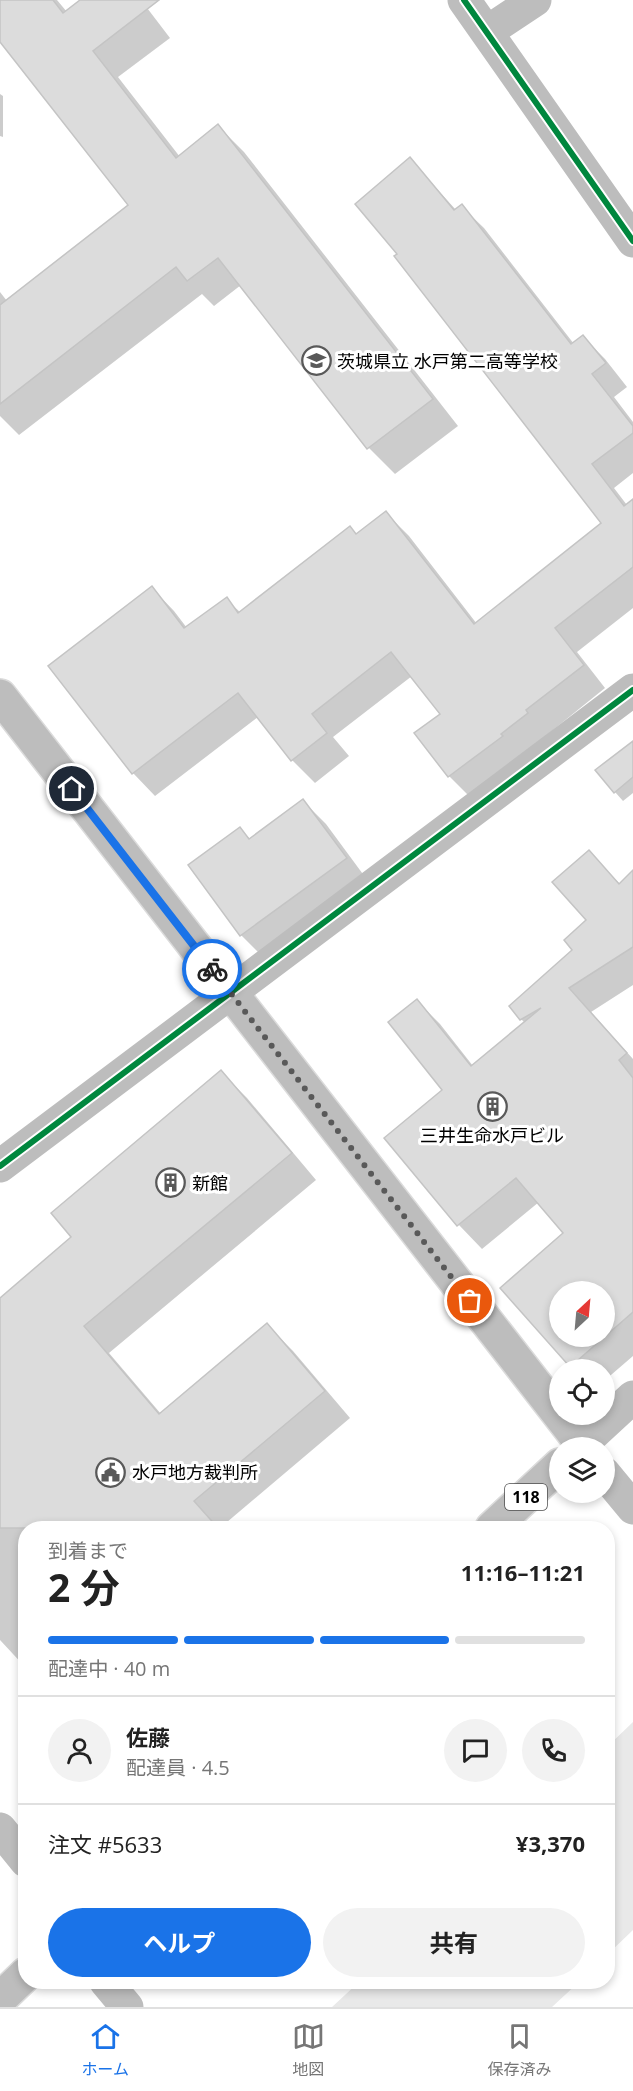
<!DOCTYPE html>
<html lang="ja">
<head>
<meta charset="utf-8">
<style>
  :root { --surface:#fff; --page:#f2f2f2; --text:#222; --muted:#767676; --line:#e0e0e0; --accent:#1a73e8 }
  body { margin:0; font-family:"Open Sans","Noto Sans JP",sans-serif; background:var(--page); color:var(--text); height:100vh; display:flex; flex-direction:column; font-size:22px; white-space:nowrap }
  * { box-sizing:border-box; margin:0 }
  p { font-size:20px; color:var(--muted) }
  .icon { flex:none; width:33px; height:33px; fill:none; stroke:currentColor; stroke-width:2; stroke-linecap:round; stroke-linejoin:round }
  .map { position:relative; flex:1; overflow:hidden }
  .panel { position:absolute; left:18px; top:1521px; width:597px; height:468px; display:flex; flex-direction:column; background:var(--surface); border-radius:24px; box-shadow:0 3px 9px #0003 }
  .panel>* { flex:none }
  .needle { width:39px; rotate:26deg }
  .buttons { position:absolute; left:549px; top:1281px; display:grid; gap:12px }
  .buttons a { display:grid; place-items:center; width:66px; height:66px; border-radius:50%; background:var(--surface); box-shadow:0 3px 9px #0003; font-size:30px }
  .pin { position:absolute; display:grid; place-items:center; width:51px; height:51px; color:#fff; margin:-26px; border:3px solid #fff; border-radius:50%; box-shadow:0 2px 6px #0007 }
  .courier { position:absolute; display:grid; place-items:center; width:60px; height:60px; margin:-30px; border:4px solid #1a73e8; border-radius:50%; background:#fff; color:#222; box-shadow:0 2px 8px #0007 }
  .headline em { font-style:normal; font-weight:700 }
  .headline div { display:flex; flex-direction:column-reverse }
  .headline { display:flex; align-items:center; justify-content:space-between; height:102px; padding:0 30px }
  h1 { font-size:39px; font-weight:700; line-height:45px }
  .bar { display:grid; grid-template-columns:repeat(4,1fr); gap:9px 6px; align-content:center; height:72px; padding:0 30px }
  .bar i { height:8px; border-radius:4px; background:var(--line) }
  .bar .on { background:var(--accent) }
  .bar p { grid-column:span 4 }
  .line { display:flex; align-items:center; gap:15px; padding:0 30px; border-top:2px solid var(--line) }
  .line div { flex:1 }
  .round { display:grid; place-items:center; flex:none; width:63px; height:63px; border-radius:32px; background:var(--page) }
  .cta { display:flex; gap:12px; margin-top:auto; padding:12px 30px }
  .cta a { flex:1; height:69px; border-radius:36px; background:var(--accent); color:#fff; font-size:24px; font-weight:700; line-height:69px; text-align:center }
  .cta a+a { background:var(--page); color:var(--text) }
  .dock { display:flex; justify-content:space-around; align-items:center; height:84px; border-top:2px solid var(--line); background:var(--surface); font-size:16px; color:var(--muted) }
  .dock a { display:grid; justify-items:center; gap:3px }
  .dock .on { color:var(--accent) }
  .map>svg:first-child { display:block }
  .green { fill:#e9e9e9 }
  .shadow { fill:#0003; fill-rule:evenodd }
  .building { fill:#dcdcdc; stroke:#c4c4c4; stroke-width:1.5; fill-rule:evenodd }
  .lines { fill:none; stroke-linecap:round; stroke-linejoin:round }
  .highway-casing { stroke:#dbdbdb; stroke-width:36 }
  .minor { stroke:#bdbdbd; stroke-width:33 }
  .highway { stroke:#bdbdbd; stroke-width:33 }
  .cycleway-casing { stroke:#fff; stroke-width:10 }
  .cycleway { stroke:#00873e; stroke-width:6 }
  .done { stroke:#595959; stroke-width:6; stroke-dasharray:0 10.8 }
  .route { stroke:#1a73e8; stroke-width:8 }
  .labels { text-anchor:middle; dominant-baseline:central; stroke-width:6; stroke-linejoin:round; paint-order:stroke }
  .shield { fill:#fff; stroke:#4c4c4c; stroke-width:1.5 }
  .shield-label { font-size:16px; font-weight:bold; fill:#000 }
  .poi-label { font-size:18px; fill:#000; stroke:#fff; text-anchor:start }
</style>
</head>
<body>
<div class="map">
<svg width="633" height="2007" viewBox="0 0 633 2007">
  <rect width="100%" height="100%" fill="#fff"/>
  <path class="green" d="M633 1722V1930L608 1954V1746Z
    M359 1982H579L552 2007H332Z"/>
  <path class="shadow" d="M0 0H57L67 12 82 0H141L170 38 118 77 180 157 218 126 244 152 458 426 395 474 369 448 241 285 214 306 202 294 19 435 0 416V292L7 301 130 206 0 39Z
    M0 94 3 96V137L0 136Z
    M410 159 456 210 461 206 484 228 574 344 583 337 605 359 627 387 614 397 633 422V473L614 488 633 513V608L577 652 605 688 548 734 472 799 449 776 442 715 412 676 333 737 349 756 315 783 292 760 258 717 155 796 133 773 152 588 174 611 187 628 226 599 241 613 357 536 386 513 409 536 477 624 604 523 399 254Z
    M633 763V793L623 801 615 792Z
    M303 801 326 824 368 881 264 958 241 935 240 829 250 839Z
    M589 852 621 885 633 873V985L591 1012 633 1059V1356L604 1381V1370H574L502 1289 565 1233 539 1202 482 1249 459 1225 386 1138 444 1090 417 1001 440 1024 473 1066 525 1023 521 1019 574 951 588 921ZM560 1292H604V1336H560Z
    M221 1072 247 1098 316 1180 109 1353 161 1414 267 1325 293 1351 350 1418 220 1528H26V1668L0 1640V1300L74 1237Z"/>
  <path class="building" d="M0 0H53L63 13 80 0H159L93 51 176 158 218 124 433 399 367 449 218 258 187 281 176 267 0 404V305L128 205 0 42Z
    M410 157 454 210 462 204 571 344 583 335 606 363 592 374 633 426V433L592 464 624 506 633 499V567L555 628 584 665 526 710 528 713 501 734 503 736 448 777 414 733 440 714 391 652 312 714 327 733 291 761 238 693 132 774 48 666 152 586 184 628 227 597 238 613 350 526 356 534 386 511 474 624 601 523 394 256 397 254 355 204Z
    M633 741V777L614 793 595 770Z
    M303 799 347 858 240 936 188 865 240 827 249 839Z
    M589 850 619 884 633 870V947L569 988 627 1053 619 1060 633 1078V1312L570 1367 500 1288 563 1233 516 1178 457 1226 384 1138 442 1090 388 1022 417 999 471 1066 541 1008 520 1020 509 1006 572 950 564 940 586 920 552 882ZM560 1292H604V1336H560Z
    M221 1070 292 1153 84 1326 159 1414 267 1323 325 1391 194 1501 218 1528H0V1298L71 1237 51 1213Z"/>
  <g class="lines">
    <defs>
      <path id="highway" d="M0 696 582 1444 578 1448
        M492 1528 560 1465
        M0 1999 26 1974"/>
    </defs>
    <use href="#highway" class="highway-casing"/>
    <path class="minor" d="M464 0 633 241
      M487 32 535 0
      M0 1166 633 690
      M584 1448 582 1444 633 1397
      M604 1473 633 1508
      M0 1829 26 1861
      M106 1982 127 2007"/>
    <use href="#highway" class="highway"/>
    <defs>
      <path id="cycleway" d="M464 0 633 241
        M0 1166 633 690"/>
    </defs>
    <use href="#cycleway" class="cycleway-casing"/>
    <use href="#cycleway" class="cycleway"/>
  </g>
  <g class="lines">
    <path class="done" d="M212 969 470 1301"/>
    <path class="route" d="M72 789 212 969"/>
  </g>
  <defs>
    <symbol id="school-ring" viewBox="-11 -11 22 22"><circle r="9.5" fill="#fff" stroke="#595959" stroke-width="1.5"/><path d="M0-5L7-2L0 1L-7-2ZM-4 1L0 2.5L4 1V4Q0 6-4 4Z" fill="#595959"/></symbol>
    <symbol id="building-ring" viewBox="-11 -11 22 22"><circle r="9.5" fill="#fff" stroke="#595959" stroke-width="1.5"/><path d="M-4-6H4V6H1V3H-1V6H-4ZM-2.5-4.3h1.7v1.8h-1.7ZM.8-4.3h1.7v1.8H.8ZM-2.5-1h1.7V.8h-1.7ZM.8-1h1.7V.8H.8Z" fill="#595959"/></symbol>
    <symbol id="civic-ring" viewBox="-11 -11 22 22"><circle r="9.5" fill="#fff" stroke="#595959" stroke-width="1.5"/><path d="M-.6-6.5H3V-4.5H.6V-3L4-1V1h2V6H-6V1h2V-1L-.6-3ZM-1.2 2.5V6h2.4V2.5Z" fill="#595959"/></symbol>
  </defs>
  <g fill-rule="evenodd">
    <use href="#school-ring" x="300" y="344" width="33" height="33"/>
    <use href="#building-ring" x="476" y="1090" width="33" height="33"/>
    <use href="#building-ring" x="154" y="1166" width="33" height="33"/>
    <use href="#civic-ring" x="94" y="1456" width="33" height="33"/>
  </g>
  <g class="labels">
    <rect class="shield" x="505" y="1484" width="42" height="26" rx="4.5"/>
    <g class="shield-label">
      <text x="526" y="1497">118</text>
    </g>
    <g class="poi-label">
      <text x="337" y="361">茨城県立 水戸第二高等学校</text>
      <text x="492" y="1135" text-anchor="middle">三井生命水戸ビル</text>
      <text x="192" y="1183">新館</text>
      <text x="132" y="1472">水戸地方裁判所</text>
    </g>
  </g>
</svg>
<div class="buttons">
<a><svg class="needle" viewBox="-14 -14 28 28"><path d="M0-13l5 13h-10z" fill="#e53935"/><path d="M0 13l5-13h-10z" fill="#767676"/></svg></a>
<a><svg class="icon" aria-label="locate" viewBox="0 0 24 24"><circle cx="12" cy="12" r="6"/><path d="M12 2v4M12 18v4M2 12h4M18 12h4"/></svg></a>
<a><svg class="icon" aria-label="layers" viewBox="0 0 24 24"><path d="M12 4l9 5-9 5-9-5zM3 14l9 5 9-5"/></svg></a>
</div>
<div class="pin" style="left:470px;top:1301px;background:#ea580c"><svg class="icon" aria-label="bag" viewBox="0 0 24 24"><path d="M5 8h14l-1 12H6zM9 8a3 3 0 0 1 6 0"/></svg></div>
<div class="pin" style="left:72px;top:789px;background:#1f2937"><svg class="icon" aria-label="home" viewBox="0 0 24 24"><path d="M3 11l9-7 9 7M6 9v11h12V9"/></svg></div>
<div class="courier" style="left:212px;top:969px"><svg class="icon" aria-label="bike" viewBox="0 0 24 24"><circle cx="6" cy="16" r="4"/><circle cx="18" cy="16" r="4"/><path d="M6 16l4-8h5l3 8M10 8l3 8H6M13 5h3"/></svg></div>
<section class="panel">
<div class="headline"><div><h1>2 分</h1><p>到着まで</p></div><em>11:16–11:21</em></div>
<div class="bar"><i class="on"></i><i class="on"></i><i class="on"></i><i></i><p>配達中 · 40 m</p></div>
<div class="line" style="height:108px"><a class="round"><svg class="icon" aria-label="person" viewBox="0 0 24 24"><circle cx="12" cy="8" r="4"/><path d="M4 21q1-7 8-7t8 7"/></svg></a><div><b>佐藤</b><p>配達員 · 4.5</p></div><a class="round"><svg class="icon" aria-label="chat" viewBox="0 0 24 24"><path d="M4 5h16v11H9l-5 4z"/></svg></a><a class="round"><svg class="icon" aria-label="phone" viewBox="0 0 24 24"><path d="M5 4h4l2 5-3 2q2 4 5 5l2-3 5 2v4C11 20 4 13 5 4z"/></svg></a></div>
<div class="line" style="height:78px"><div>注文 #5633</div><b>¥3,370</b></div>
<div class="cta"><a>ヘルプ</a><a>共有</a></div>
</section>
</div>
<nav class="dock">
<a class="on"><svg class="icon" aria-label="home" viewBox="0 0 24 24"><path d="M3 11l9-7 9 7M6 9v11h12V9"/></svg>ホーム</a>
<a><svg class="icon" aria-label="map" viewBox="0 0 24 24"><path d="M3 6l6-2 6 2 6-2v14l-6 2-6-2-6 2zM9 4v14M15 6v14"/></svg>地図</a>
<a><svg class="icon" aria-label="saved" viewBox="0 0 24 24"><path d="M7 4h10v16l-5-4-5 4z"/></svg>保存済み</a>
</nav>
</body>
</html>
